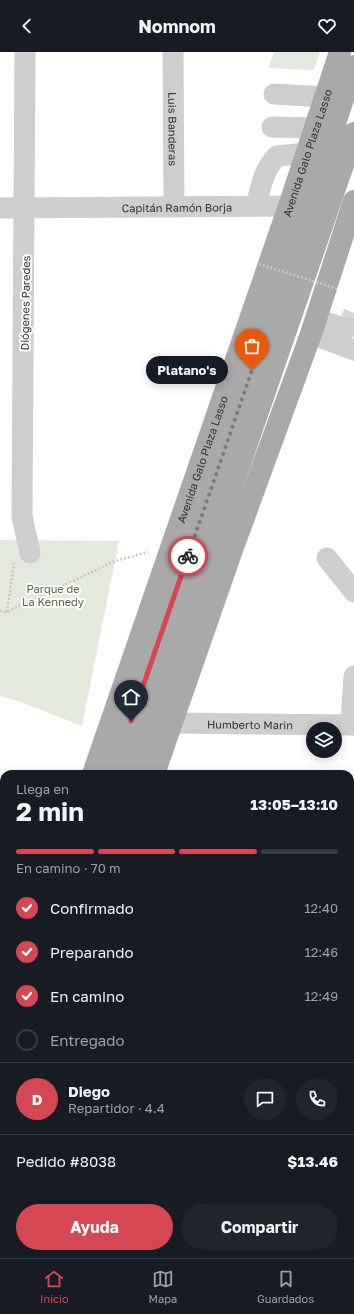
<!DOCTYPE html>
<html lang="es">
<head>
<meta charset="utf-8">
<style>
  :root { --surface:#171b24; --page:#20242c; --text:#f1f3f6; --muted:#9ea1a6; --line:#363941; --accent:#d54752 }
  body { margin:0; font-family:"Golos Text",sans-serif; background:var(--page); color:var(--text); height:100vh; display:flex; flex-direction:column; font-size:15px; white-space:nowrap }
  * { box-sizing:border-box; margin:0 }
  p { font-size:13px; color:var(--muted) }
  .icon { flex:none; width:22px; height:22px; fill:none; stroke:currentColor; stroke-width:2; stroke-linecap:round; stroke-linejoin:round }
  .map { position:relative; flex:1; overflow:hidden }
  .sheet { position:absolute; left:0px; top:718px; width:354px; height:488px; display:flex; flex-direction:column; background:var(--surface); border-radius:12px 12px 0 0; box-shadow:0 2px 10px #0003 }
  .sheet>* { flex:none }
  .buttons { position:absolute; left:306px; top:670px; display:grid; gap:8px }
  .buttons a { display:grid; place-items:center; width:36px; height:36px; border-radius:50%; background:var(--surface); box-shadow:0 2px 10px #0003; font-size:20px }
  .pin { position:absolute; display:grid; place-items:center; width:34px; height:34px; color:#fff; margin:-41px -17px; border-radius:50% 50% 50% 0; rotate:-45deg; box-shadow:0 0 4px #0007 }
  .pin .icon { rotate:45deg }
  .courier { position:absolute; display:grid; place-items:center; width:40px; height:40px; margin:-20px; border:3px solid #d54752; border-radius:50%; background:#fff; color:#222; box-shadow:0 1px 5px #0007 }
  .bubble { position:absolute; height:28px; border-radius:14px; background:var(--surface); box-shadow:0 2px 10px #0003; font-size:13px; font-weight:700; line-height:28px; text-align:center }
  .overview em { font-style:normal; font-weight:700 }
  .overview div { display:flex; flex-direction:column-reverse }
  .overview { display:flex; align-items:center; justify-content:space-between; height:68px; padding:0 16px }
  h1 { font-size:26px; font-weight:700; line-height:30px }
  .bar { display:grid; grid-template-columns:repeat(4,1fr); gap:6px 4px; align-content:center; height:48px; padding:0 16px }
  .bar i { height:5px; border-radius:3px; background:var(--line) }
  .bar .current { background:var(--accent) }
  .bar p { grid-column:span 4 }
  .line { display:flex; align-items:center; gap:10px; padding:0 16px; border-top:1px solid var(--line) }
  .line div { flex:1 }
  .round { display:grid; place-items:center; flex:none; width:42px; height:42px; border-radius:21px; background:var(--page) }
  ol { padding:0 16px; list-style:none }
  li { display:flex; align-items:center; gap:12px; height:44px }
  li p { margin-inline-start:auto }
  li .icon { padding:4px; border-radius:50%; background:var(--accent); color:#fff; stroke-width:4 }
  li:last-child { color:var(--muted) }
  li i { width:22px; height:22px; border:2px solid var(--line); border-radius:50% }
  .primary-button { display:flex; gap:8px; margin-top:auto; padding:8px 16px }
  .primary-button a { flex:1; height:46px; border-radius:24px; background:var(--accent); color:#fff; font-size:16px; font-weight:700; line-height:46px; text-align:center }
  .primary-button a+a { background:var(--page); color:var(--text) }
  header { display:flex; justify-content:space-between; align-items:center; height:52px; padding:0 16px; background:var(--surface); font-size:18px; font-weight:700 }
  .dock { display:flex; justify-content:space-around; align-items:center; height:56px; border-top:1px solid var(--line); background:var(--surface); font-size:11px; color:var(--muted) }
  .dock a { display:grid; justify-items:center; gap:2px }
  .dock .current { color:var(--accent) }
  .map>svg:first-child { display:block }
  .green { fill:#e4e9de }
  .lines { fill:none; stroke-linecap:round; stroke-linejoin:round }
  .minor-tunnel { stroke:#d6d6d6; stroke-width:21; stroke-dasharray:21 10; stroke-linecap:butt }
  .path { stroke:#c8c8c8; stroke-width:2.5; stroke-dasharray:2 2; stroke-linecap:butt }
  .minor { stroke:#cecece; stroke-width:21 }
  .major { stroke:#a9a9a9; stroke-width:22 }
  .path-bridge { stroke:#c8c8c8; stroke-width:2.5; stroke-dasharray:2 2; stroke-linecap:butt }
  .done { stroke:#797979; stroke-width:4; stroke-dasharray:0 7.2 }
  .route { stroke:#d54752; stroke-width:5 }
  .labels { text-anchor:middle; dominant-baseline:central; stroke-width:4; stroke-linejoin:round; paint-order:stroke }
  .street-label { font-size:11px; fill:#313131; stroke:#fff }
  .park-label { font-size:11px; fill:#556942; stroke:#fff }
</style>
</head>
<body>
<header><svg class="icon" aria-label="back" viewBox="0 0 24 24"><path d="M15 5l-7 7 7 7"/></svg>Nomnom<svg class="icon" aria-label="heart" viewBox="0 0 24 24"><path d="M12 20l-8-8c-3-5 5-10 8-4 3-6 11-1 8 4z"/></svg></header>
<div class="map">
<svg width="354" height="1206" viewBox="0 0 354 1206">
  <rect width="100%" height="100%" fill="#fff"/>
  <path class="green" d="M274 0H320L314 18 268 16Z
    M0 488 119 489 82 674 18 649 0 644Z"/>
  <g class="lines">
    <path class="minor-tunnel" d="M348 275 354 261"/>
    <path class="path" d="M0 559 7 560 115 509 148 500
      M7 560 14 511"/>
    <g class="minor">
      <path d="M25 0 22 464 30 501"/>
      <path id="s1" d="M173 0 174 154"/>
      <path d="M274 42 325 45"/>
      <path d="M272 75 315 76"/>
      <path d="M256 154C261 135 263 118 277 104L306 101"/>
      <path id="s2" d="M0 156 305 154"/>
      <path d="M316 267 346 277 348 275"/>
      <path d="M311 282 354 298"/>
      <path d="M327 506 354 540"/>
      <path id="s3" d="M170 671 354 673"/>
      <path d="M351 673 354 624"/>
      <path d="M0 959H4"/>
      <path d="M350 1165 354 1164"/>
    </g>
    <g class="major">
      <path id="s4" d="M93 722 289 154 340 0"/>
      <path d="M113 722 263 289 354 14"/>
      <path d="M133 722 354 81"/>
      <path d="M154 722 232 498 311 282 354 149"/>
      <path d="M0 992 4 980"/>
      <path d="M0 1056 4 1045"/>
      <path d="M0 1107 4 1096"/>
      <path d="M0 1177 4 1165"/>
    </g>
    <path class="path-bridge" d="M259 212 338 237"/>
  </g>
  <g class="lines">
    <path class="done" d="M188 504 252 318"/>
    <path class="route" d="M131 669 188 504"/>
  </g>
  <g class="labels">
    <g class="street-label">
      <text stroke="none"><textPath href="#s1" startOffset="77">Luis Banderas</textPath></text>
      <text stroke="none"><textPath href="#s4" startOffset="657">Avenida Galo Plaza Lasso</textPath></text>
      <text stroke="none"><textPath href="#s2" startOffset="177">Capitán Ramón Borja</textPath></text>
      <text transform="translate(25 251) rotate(-89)">Diógenes Paredes</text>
      <text stroke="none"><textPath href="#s4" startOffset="333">Avenida Galo Plaza Lasso</textPath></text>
      <text stroke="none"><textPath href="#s3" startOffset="80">Humberto Marin</textPath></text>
    </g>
    <g class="park-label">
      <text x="53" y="536">Parque de<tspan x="53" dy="13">La Kennedy</tspan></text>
    </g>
  </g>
</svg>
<div class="buttons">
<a><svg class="icon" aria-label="layers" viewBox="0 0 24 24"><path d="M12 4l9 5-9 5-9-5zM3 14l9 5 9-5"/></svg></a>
</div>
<div class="pin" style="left:252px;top:318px;background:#ea580c"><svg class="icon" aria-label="bag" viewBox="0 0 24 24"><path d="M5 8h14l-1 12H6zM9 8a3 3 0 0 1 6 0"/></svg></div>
<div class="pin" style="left:131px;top:669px;background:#1f2937"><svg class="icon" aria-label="home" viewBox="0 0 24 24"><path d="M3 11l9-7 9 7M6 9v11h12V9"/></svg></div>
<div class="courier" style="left:188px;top:504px"><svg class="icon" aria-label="bike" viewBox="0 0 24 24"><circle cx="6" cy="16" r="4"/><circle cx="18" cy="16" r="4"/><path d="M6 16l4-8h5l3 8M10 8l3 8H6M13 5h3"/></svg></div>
<div class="bubble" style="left:146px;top:304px;width:82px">Platano's</div>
<section class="sheet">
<div class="overview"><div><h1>2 min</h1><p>Llega en</p></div><em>13:05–13:10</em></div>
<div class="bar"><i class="current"></i><i class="current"></i><i class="current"></i><i></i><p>En camino · 70 m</p></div>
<ol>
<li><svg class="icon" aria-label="check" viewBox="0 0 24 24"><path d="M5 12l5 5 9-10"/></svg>Confirmado<p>12:40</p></li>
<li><svg class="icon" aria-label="check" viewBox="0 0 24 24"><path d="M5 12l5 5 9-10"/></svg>Preparando<p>12:46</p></li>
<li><svg class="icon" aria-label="check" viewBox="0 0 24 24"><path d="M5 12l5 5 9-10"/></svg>En camino<p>12:49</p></li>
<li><i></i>Entregado</li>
</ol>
<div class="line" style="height:72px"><b class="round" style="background:var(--accent);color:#fff">D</b><div><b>Diego</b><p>Repartidor · 4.4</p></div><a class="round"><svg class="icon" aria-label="chat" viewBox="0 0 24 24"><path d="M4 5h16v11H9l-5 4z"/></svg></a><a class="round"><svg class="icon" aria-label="phone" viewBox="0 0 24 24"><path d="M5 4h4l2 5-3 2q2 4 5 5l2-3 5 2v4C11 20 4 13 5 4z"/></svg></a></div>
<div class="line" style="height:52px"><div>Pedido #8038</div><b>$13.46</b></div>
<div class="primary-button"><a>Ayuda</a><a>Compartir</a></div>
</section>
</div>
<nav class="dock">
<a class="current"><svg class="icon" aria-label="home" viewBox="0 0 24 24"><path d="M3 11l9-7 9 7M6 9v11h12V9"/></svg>Inicio</a>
<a><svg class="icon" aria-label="map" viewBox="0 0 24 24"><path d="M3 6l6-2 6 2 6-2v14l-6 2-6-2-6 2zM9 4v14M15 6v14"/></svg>Mapa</a>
<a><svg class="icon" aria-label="saved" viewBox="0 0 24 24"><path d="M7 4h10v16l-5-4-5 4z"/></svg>Guardados</a>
</nav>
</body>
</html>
